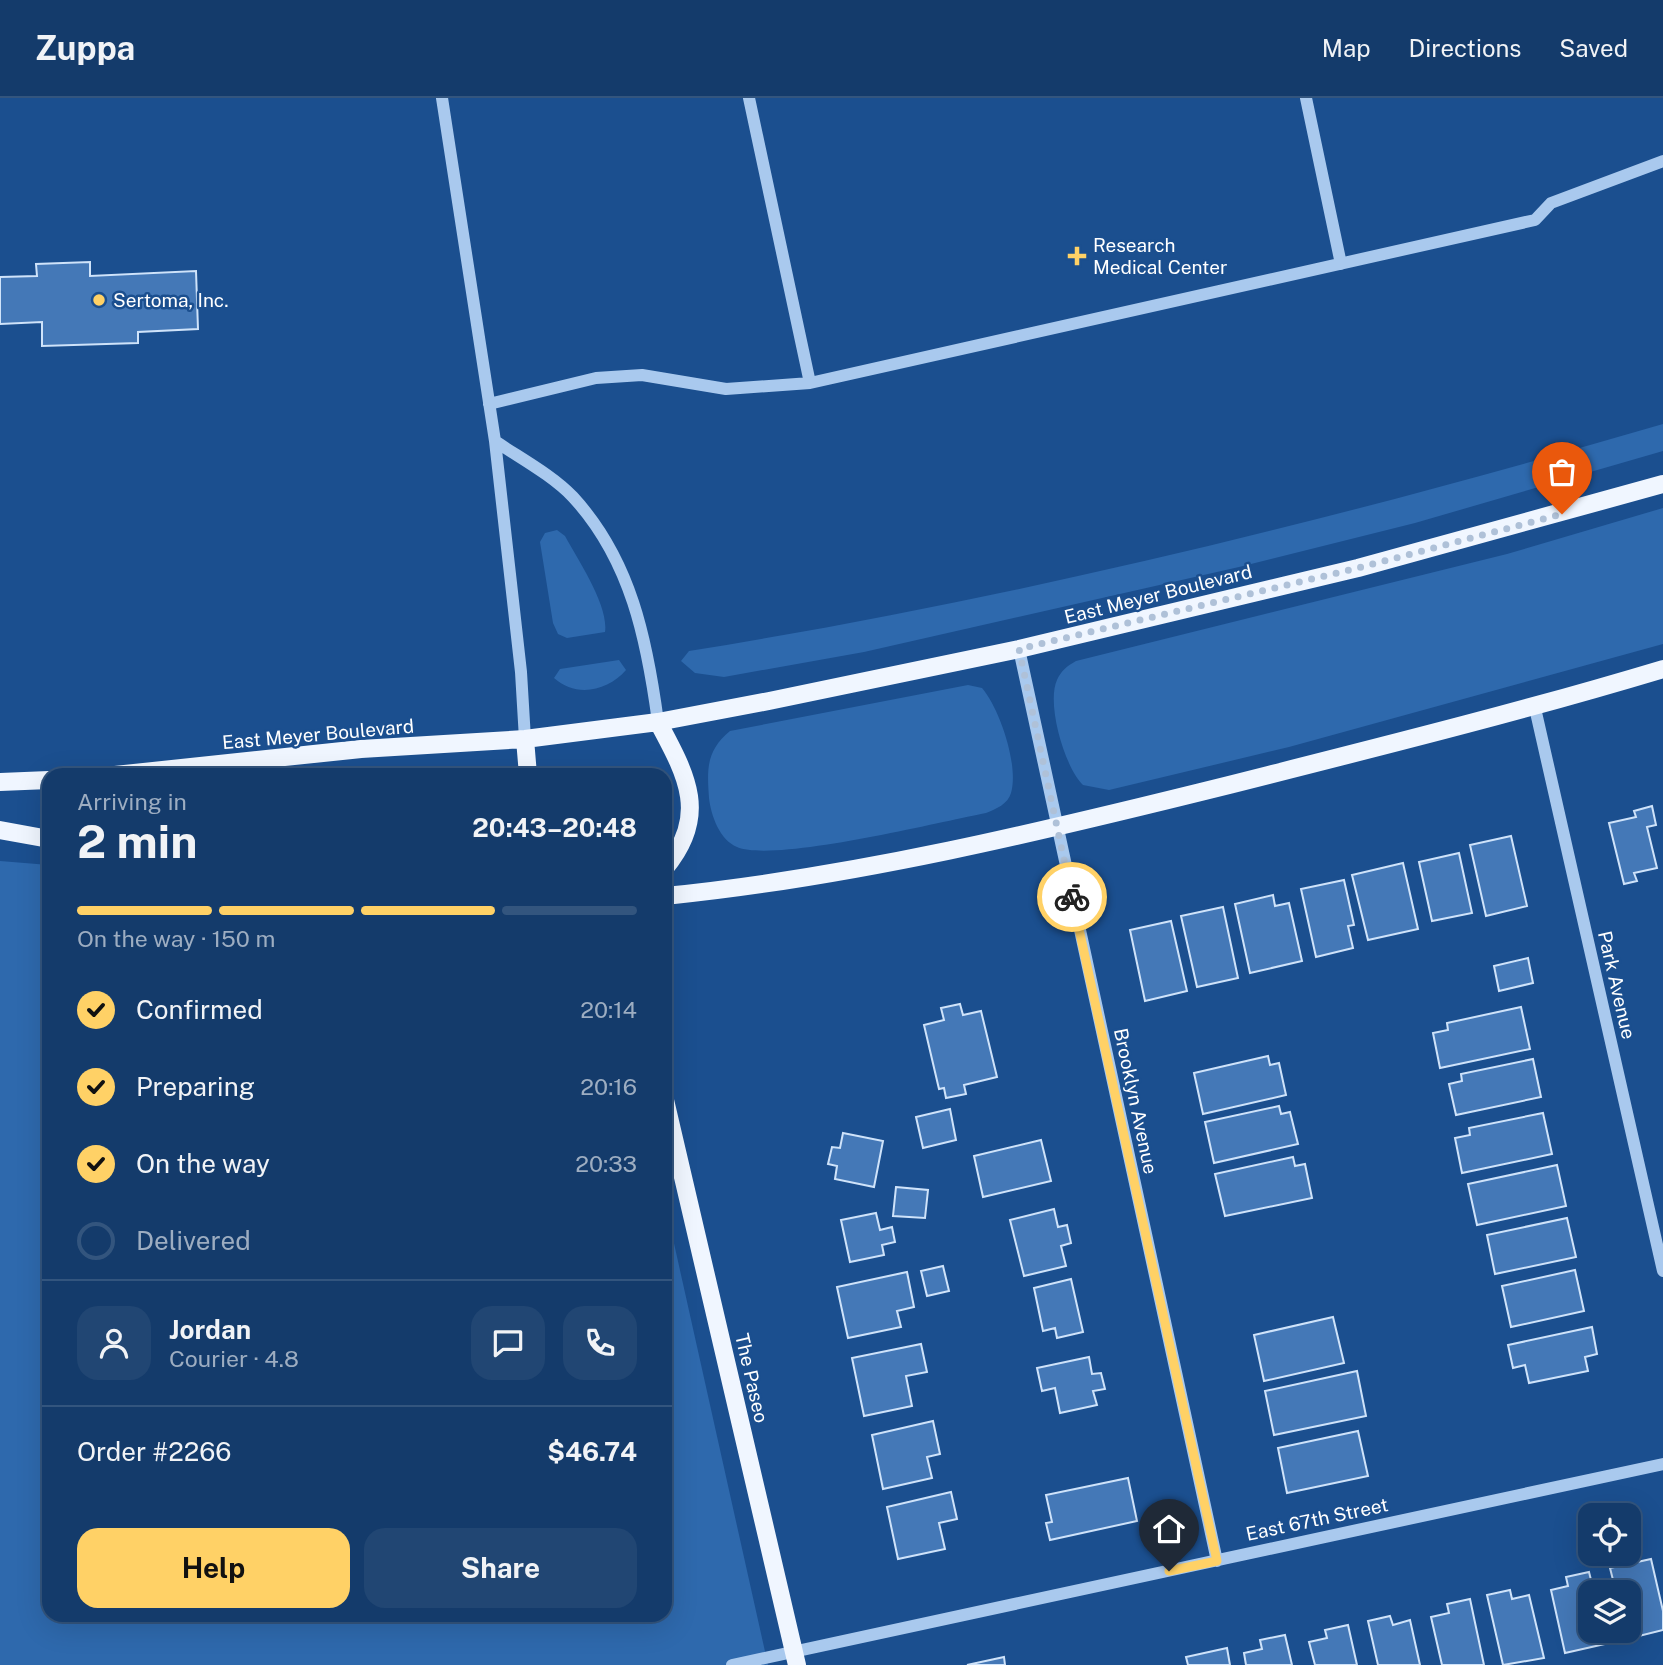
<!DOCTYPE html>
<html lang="en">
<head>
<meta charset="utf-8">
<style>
  :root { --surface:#143b6b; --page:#214673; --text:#f1f3f6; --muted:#9dadc1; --line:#33557e; --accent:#ffd166 }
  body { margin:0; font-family:"Public Sans",sans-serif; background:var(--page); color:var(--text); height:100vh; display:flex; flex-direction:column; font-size:26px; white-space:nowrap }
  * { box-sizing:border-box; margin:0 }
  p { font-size:23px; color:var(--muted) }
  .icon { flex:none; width:38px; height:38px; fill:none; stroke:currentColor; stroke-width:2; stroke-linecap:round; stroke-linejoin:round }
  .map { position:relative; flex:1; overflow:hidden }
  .details { position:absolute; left:42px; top:670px; width:630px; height:854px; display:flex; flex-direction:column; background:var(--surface); border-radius:21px; box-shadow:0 7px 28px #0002,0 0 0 2px var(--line) }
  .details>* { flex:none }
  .fabs { position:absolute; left:1578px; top:1405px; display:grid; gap:14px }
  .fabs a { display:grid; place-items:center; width:63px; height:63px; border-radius:14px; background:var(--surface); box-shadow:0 7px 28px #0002,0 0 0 2px var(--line); font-size:35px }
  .pin { position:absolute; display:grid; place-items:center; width:60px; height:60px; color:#fff; margin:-72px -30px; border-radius:50% 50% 50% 0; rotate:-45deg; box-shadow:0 0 7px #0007 }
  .pin .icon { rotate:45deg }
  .courier { position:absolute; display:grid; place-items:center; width:70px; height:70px; margin:-35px; border:5px solid #ffd166; border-radius:50%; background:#fff; color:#222; box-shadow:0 2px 9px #0007 }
  .summary em { font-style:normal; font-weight:700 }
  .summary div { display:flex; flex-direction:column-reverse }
  .summary { display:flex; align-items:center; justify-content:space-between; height:119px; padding:0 35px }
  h1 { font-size:46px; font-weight:700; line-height:52px }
  .bar { display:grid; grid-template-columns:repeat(4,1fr); gap:10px 7px; align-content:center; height:84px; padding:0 35px }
  .bar i { height:9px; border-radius:5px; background:var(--line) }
  .bar .current { background:var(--accent) }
  .bar p { grid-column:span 4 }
  .line { display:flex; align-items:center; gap:18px; padding:0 35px; border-top:2px solid var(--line) }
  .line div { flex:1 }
  .round { display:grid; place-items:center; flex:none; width:74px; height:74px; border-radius:21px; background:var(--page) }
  ol { padding:0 35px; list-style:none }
  li { display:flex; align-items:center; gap:21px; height:77px }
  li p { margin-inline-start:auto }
  li .icon { padding:7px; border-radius:50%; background:var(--accent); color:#111; stroke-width:4 }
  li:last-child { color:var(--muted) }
  li i { width:38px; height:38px; border:4px solid var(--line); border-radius:50% }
  .cta { display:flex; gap:14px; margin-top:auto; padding:14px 35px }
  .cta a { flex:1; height:80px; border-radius:21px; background:var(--accent); color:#111; font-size:28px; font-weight:700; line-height:80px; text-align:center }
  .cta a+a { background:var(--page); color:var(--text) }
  header { display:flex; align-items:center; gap:42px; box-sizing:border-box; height:98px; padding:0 35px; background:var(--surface); border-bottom:2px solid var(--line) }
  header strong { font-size:33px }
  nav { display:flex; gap:38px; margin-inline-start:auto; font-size:24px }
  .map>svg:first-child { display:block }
  .green { fill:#2e69ad }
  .building { fill:#4478b7; stroke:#cfe3fa; stroke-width:2 }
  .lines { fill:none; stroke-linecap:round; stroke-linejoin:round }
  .minor { stroke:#a9c9ee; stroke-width:12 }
  .major { stroke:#f0f6ff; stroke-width:18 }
  .done { stroke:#afc1d8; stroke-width:7; stroke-dasharray:0 12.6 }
  .route { stroke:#ffd166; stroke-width:9 }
  .poi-dot { fill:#ffd166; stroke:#1b4f8f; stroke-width:2.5 }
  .labels { text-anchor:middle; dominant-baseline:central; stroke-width:5; stroke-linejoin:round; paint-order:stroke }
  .poi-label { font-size:19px; fill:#fff; stroke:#1b4f8f; text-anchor:start }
  .street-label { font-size:19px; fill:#fff; stroke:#1b4f8f }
</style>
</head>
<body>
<header>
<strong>Zuppa</strong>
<nav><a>Map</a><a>Directions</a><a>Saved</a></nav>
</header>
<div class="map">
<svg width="1663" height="1567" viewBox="0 0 1663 1567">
  <rect width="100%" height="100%" fill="#1b4f8f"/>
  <path class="green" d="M1663 326V353L1415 425 1239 469 864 554 724 579 695 575 681 563 689 553C1019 500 1342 420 1663 326Z
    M1663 410V546L1289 649 1109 692 1083 687C1065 670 1046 606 1057 582 1061 573 1067 568 1076 563L1507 456Z
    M557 432 565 438C578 462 609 508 605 534L567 540 558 536 553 525 540 444 545 435Z
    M619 562 626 572C608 593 576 600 554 580L560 571Z
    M968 587 982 590C1000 611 1019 668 1011 695 1008 706 996 711 986 715 939 724 774 765 737 749 720 742 711 718 709 700 707 671 706 653 730 633Z
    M0 763 49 767V1517H665V1105L768 1567H0Z"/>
  <path class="building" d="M90 164V178L196 173 198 231 138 234V245L42 248V224L0 226V179L37 178 36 166Z
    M1652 708 1656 727 1647 729 1657 770 1634 775 1637 783 1624 786 1609 725 1636 719 1634 713Z
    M1511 738 1527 808 1486 818 1470 747Z
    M1459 755 1472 815 1432 823 1419 764Z
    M1403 765 1418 831 1368 842 1352 777Z
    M1344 782 1354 827 1348 828 1353 850 1316 859 1301 791Z
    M1273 797 1275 808 1289 805 1302 863 1250 875 1235 806Z
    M1223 809 1238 880 1197 889 1181 818Z
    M1171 823 1187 893 1145 903 1130 832Z
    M1528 860 1533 885 1499 893 1494 868Z
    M960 906 963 917 981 913 997 979 964 987 966 996 946 1000 944 990 939 991 924 927 944 922 941 910Z
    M1521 909 1530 951 1440 970 1433 935 1448 932 1447 925Z
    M1268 958 1270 967 1279 965 1286 997 1203 1016 1194 975Z
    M1533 961 1541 999 1456 1017 1449 986 1462 983 1461 976Z
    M1279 1008 1281 1016 1290 1014 1298 1046 1214 1065 1205 1024Z
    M950 1011 956 1042 923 1050 916 1019Z
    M1543 1015 1552 1056 1462 1075 1455 1040 1470 1037 1469 1030Z
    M843 1035 883 1043 874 1089 835 1081 837 1068 828 1066 832 1049 840 1050Z
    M1041 1042 1051 1083 983 1099 974 1058Z
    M1293 1059 1295 1068 1305 1066 1312 1100 1225 1118 1215 1076Z
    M1557 1067 1566 1108 1477 1127 1468 1086Z
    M896 1089 928 1092 925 1120 893 1118Z
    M1054 1111 1058 1129 1067 1127 1071 1145 1061 1148 1066 1168 1024 1178 1010 1122Z
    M876 1115 880 1132 892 1129 895 1144 882 1147 884 1157 850 1164 841 1122Z
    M1567 1120 1576 1159 1495 1176 1487 1137Z
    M943 1168 949 1193 927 1198 921 1173Z
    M1575 1172 1584 1213 1511 1229 1502 1188Z
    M907 1174 914 1209 897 1213 901 1229 848 1240 837 1189Z
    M1071 1181 1083 1234 1057 1240 1055 1230 1043 1233 1034 1190Z
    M1333 1219 1344 1265 1264 1283 1254 1237Z
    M1592 1229 1597 1256 1585 1259 1588 1273 1529 1285 1525 1267 1513 1270 1508 1247Z
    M921 1246 927 1274 906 1278 912 1308 864 1318 852 1260Z
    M1089 1259 1092 1276 1101 1275 1105 1291 1093 1293 1097 1307 1060 1315 1055 1290 1042 1293 1037 1270Z
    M1357 1273 1366 1318 1274 1337 1265 1293Z
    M933 1323 940 1356 927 1359 932 1380 883 1391 872 1337Z
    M1358 1333 1368 1378 1287 1395 1278 1350Z
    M1128 1380 1137 1423 1050 1442 1046 1425 1052 1424 1046 1397Z
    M951 1394 957 1421 939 1425 945 1451 898 1461 887 1409Z
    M1651 1461 1663 1513V1532L1627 1541 1629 1494H1616L1610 1470Z
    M1589 1474 1594 1494H1591V1533H1603L1605 1546 1565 1555 1551 1492 1568 1488 1566 1479Z
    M1510 1492 1512 1501 1529 1497 1544 1560 1503 1567 1487 1497Z
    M1470 1501 1484 1567H1442L1431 1519 1449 1515 1447 1506Z
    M1390 1518 1393 1527 1410 1522 1420 1567H1378L1368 1523Z
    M1348 1527 1357 1567H1315L1309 1544 1327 1540 1325 1532Z
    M1285 1537 1292 1567H1246L1244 1555 1262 1551 1260 1542Z
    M1227 1550 1230 1567H1188L1186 1559Z
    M1004 1559 1005 1567H967Z"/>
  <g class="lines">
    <path class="minor" d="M442 0 495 343
      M749 0 810 285
      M1306 0 1341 166
      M489 306 596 280 642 277 726 291 810 285 1535 122 1551 105 1663 63
      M1019 551 1217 1463
      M1535 610 1663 1173
      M525 641 521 574 495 343C520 360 552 377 573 399 631 462 647 542 658 624
      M732 1567 1663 1366"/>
    <path class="major" d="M658 624C687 678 709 717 665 770
      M525 641 528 677
      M115 677 361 651 525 641 658 624 769 603 1019 551 1358 470 1663 386
      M0 684 49 682
      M0 732 49 741
      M665 798C855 779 1044 733 1229 687 1375 650 1520 614 1663 571
      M665 1002 797 1567"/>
  </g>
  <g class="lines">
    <path class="done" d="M1072 799 1019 551 1358 470 1562 416"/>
    <path class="route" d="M1072 799 1217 1463 1169 1473"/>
  </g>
  <g class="poi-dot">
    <path d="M1073.5 147.5h7v7h7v7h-7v7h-7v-7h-7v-7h7z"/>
    <circle cx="99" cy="202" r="7"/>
  </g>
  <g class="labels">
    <g class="poi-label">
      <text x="1093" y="147">Research<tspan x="1093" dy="22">Medical Center</tspan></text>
      <text x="113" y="202">Sertoma, Inc.</text>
    </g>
    <g class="street-label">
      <text transform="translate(1158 496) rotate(-14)">East Meyer Boulevard</text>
      <text transform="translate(318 636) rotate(-5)">East Meyer Boulevard</text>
      <text transform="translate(1617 887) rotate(77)">Park Avenue</text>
      <text transform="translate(1136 1003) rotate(78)">Brooklyn Avenue</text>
      <text transform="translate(752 1280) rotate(77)">The Paseo</text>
      <text transform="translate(1317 1421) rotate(-12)">East 67th Street</text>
    </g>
  </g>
</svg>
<div class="fabs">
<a><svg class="icon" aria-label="locate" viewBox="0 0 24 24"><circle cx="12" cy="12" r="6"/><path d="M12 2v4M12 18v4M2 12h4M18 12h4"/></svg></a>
<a><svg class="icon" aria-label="layers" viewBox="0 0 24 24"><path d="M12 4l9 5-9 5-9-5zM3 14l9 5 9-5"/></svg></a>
</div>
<div class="pin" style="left:1562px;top:416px;background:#ea580c"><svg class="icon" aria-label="bag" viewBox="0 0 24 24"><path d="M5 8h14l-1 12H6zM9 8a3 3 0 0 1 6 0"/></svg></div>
<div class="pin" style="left:1169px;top:1473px;background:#1f2937"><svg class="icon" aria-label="home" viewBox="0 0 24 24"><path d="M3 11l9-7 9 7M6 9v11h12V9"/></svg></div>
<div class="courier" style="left:1072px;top:799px"><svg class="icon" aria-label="bike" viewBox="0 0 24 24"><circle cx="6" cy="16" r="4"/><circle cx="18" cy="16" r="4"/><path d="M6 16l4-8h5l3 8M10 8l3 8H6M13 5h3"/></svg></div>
<section class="details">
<div class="summary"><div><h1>2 min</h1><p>Arriving in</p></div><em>20:43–20:48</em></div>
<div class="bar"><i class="current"></i><i class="current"></i><i class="current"></i><i></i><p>On the way · 150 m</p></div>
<ol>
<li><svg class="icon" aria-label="check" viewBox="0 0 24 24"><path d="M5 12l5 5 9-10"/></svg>Confirmed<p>20:14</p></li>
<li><svg class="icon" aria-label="check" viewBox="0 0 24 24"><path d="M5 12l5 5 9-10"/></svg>Preparing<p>20:16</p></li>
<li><svg class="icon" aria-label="check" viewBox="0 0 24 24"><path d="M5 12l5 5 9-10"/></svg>On the way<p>20:33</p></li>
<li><i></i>Delivered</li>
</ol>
<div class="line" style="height:126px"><a class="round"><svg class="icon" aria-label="person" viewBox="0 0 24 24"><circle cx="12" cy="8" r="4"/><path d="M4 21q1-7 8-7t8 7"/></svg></a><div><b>Jordan</b><p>Courier · 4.8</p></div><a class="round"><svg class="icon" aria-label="chat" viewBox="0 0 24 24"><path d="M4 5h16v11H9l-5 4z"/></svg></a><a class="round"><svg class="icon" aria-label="phone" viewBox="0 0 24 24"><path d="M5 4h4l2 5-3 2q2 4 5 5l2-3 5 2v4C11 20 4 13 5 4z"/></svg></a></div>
<div class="line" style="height:91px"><div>Order #2266</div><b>$46.74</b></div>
<div class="cta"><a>Help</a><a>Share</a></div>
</section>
</div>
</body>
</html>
